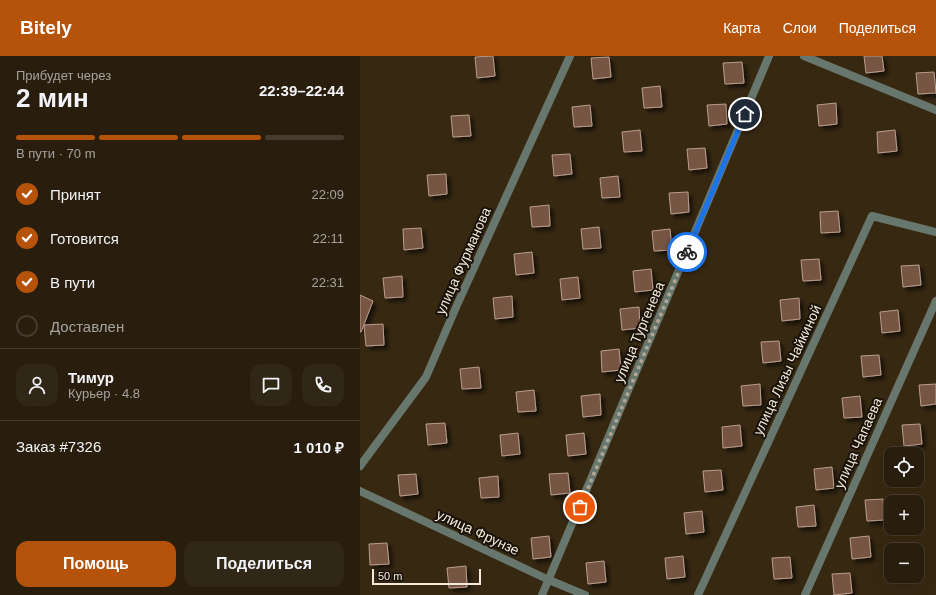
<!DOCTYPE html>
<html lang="ru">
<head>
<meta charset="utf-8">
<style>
  :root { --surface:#291e0e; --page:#312717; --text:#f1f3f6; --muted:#a5a29e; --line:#453c2e; --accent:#b45309 }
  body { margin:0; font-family:Helvetica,sans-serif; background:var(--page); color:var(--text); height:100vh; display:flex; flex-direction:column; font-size:15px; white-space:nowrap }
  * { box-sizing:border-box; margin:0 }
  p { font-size:13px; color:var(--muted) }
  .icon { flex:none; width:22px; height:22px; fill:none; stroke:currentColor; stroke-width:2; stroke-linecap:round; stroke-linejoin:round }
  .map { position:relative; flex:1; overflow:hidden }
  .sheet { display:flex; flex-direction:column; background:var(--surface); width:360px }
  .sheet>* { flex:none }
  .controls { position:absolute; left:524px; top:391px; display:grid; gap:8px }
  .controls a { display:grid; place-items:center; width:40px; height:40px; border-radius:8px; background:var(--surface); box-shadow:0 4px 16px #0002,0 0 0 1px var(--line); font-size:20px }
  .scale { position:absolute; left:12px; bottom:10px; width:109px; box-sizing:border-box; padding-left:4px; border:2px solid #f4eadc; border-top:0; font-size:11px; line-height:14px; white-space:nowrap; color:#f4eadc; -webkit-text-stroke:3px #191209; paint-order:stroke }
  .pin { position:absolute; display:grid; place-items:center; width:34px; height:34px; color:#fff; margin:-17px; border:2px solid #fff; border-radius:50%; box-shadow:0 1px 4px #0007 }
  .courier { position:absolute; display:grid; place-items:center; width:40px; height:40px; margin:-20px; border:3px solid #1a73e8; border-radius:50%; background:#fff; color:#222; box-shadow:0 1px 5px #0007 }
  .head em { font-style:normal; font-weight:700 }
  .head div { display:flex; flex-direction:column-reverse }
  .head { display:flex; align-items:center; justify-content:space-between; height:68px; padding:0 16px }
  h1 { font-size:26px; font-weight:700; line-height:30px }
  .bar { display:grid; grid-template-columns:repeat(4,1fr); gap:6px 4px; align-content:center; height:48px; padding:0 16px }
  .bar i { height:5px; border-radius:3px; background:var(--line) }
  .bar .selected { background:var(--accent) }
  .bar p { grid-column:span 4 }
  .line { display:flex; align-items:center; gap:10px; padding:0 16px; border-top:1px solid var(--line) }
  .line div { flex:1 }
  .round { display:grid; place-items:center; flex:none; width:42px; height:42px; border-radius:12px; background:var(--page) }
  ol { padding:0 16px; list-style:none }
  li { display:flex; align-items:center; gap:12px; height:44px }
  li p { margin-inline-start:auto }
  li .icon { padding:4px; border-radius:50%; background:var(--accent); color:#fff; stroke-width:4 }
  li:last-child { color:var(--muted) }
  li i { width:22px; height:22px; border:2px solid var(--line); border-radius:50% }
  .action { display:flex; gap:8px; margin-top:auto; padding:8px 16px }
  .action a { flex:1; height:46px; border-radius:12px; background:var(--accent); color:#fff; font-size:16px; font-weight:700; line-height:46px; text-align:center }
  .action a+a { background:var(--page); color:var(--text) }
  header { display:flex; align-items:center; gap:24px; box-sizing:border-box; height:56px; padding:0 20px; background:var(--accent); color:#fff }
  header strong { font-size:19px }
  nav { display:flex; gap:22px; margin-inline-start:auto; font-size:14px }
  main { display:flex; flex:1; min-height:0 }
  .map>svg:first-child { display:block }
  .building { fill:#765543; stroke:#ba9d8d; filter:url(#shadow) }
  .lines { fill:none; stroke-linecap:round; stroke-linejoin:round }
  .minor { stroke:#68776d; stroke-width:8 }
  .tertiary { stroke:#68776d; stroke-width:8 }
  .done { stroke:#b2a695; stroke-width:4; stroke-dasharray:0 7.2 }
  .route { stroke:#1a73e8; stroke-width:5 }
  .labels { text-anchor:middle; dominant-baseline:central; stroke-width:4; stroke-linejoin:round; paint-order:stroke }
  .street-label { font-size:14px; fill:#f4eadc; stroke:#191209 }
</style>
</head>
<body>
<header>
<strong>Bitely</strong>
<nav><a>Карта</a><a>Слои</a><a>Поделиться</a></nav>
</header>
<main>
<section class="sheet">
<div class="head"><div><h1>2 мин</h1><p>Прибудет через</p></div><em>22:39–22:44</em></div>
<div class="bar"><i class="selected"></i><i class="selected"></i><i class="selected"></i><i></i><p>В пути · 70 m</p></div>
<ol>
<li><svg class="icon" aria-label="check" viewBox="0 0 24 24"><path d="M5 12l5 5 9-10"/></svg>Принят<p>22:09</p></li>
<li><svg class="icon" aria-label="check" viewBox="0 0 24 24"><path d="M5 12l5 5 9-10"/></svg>Готовится<p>22:11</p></li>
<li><svg class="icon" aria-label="check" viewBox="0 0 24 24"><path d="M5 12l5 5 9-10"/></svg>В пути<p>22:31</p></li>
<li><i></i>Доставлен</li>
</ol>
<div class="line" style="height:72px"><a class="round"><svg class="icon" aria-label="person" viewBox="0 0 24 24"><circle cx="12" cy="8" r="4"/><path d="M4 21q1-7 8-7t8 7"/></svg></a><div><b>Тимур</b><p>Курьер · 4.8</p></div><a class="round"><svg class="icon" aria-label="chat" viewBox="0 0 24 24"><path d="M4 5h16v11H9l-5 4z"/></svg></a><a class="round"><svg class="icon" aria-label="phone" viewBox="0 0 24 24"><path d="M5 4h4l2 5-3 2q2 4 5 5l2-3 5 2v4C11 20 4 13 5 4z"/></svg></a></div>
<div class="line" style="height:52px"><div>Заказ #7326</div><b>1 010 ₽</b></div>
<div class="action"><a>Помощь</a><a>Поделиться</a></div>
</section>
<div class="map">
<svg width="576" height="539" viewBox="0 0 576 539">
  <defs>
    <filter id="shadow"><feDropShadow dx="3.5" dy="3.5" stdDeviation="2" flood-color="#0009"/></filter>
  </defs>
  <rect width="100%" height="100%" fill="#372812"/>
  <path class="building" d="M133 0 135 20 117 22 115 1Z
    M504 0H522L524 15 506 17Z
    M249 1 251 21 233 23 231 2Z
    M382 6 384 27 365 28 363 7Z
    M574 16 576 37 558 38 556 17Z
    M300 30 302 51 284 52 282 32Z
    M476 47 477 68 459 70 457 49Z
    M366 48 367 68 349 70 347 49Z
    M230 49 232 70 214 71 212 51Z
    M109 59 111 80 93 81 91 60Z
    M280 74 282 95 264 96 262 76Z
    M535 74 537 95 518 97 517 76Z
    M345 92 347 112 329 114 327 93Z
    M210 98 212 118 194 120 192 99Z
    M86 118 87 138 69 140 67 119Z
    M258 120 260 141 242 142 240 122Z
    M328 136 329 156 311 158 309 137Z
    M189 149 190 170 172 171 170 151Z
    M478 155 480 176 461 177 460 156Z
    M239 171 241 192 223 193 221 173Z
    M61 172 63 192 44 194 43 173Z
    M310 173 312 194 294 195 292 175Z
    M172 196 174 217 156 219 154 198Z
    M459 203 461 224 443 225 441 204Z
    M559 209 561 229 543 231 541 210Z
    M291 213 293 234 275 236 273 215Z
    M42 220 43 241 25 242 23 222Z
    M218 221 220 242 202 244 200 223Z
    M0 239 13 245 1 276H0Z
    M152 240 153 261 135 263 133 242Z
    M439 242 440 263 422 265 420 244Z
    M279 251 280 272 262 274 260 253Z
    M538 254 540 275 522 277 520 256Z
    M23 268 24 289 6 290 4 269Z
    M419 285 421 305 403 307 401 286Z
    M259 293 261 314 242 316 241 295Z
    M519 299 521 319 503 321 501 300Z
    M119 311 121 332 102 333 100 313Z
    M400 328 401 349 383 350 381 330Z
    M576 328V348L561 350 559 329Z
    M174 334 176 355 158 356 156 336Z
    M240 338 241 359 223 361 221 340Z
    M500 340 502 361 484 362 482 342Z
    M85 367 87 387 68 389 66 368Z
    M560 368 562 388 544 390 542 369Z
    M380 369 382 390 363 392 362 371Z
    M158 377 160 398 142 400 140 379Z
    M224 377 226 398 208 400 206 379Z
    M472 411 474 432 456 434 454 413Z
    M361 414 363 434 345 436 343 415Z
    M208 417 210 437 191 439 189 418Z
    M56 418 58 438 40 440 38 419Z
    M138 420 139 441 121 442 119 422Z
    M523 443 525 464 507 465 505 444Z
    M454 449 456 470 438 471 436 451Z
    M342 455 344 476 326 478 324 457Z
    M189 480 191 501 173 503 171 482Z
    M509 480 511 501 492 503 490 482Z
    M27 487 29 508 10 509 9 488Z
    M323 500 325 521 307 523 305 502Z
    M430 501 432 522 414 523 412 502Z
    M244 505 246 526 228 528 226 507Z
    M106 510 107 531 89 532 87 512Z
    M490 517 492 537 474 539 472 518Z"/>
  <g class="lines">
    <path class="minor" d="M0 410 66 321 97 249 210 0
      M0 435 189 524 225 539
      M182 539 409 0
      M338 539 512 160 576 176
      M445 539 576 245"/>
    <path class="tertiary" d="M444 0 576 54"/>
  </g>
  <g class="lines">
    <path class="done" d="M220 451 327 196"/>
    <path class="route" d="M327 196 385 58"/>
  </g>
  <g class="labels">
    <g class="street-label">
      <text transform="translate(103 205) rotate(-66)">улица Фурманова</text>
      <text transform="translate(279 276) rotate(-67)">улица Тургенева</text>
      <text transform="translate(427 314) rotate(-65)">улица Лизы Чайкиной</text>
      <text transform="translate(498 387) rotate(-66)">улица Чапаева</text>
      <text transform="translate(118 476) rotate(25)">улица Фрунзе</text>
    </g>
  </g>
</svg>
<div class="controls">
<a><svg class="icon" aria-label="locate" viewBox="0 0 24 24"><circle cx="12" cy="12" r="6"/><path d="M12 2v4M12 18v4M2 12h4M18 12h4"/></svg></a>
<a>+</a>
<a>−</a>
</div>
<div class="scale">50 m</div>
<div class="pin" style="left:220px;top:451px;background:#ea580c"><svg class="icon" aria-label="bag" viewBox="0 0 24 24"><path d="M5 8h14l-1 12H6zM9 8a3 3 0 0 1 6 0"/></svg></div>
<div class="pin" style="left:385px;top:58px;background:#1f2937"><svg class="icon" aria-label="home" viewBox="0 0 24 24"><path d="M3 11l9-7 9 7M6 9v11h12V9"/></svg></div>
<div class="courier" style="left:327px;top:196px"><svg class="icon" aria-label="bike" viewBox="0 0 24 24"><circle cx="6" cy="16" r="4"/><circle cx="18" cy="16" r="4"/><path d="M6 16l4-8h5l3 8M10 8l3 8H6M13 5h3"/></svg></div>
</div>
</main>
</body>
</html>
